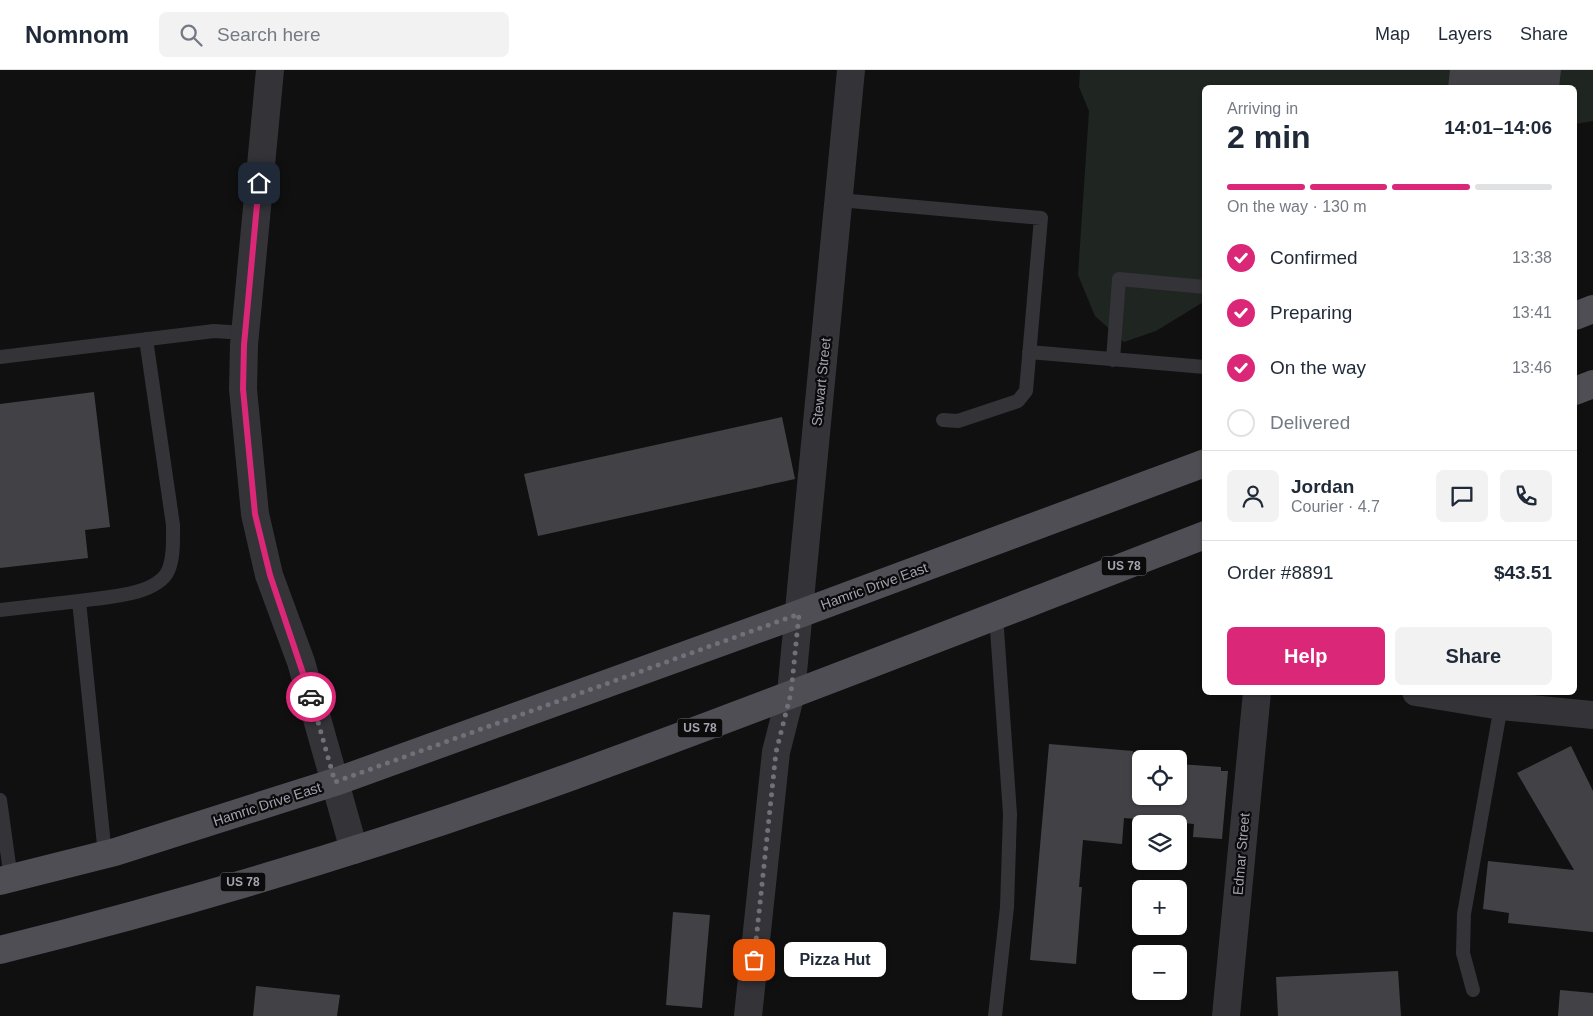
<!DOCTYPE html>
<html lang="en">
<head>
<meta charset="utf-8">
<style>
  :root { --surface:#fff; --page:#f2f2f3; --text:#1f2937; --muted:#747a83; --line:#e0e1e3; --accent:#db2777 }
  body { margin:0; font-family:Helvetica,sans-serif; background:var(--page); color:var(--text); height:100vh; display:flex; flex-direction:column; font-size:19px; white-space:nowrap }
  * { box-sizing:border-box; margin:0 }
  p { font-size:16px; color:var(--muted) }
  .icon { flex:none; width:28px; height:28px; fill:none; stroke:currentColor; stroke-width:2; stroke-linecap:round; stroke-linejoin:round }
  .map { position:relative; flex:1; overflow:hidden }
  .sheet { position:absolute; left:1202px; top:15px; width:375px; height:610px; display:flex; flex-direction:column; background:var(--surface); border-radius:8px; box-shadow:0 1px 4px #0004 }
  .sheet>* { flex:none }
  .controls { position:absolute; left:1132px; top:680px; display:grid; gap:10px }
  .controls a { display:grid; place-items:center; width:55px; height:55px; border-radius:8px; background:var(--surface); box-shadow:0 1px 4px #0004; font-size:25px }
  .pin { position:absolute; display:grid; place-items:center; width:42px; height:42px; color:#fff; margin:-21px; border-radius:10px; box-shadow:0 2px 8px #0006 }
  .courier { position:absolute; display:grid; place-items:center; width:50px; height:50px; margin:-25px; border:4px solid #db2777; border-radius:50%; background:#fff; color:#222; box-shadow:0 1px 6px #0007 }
  .bubble { position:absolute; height:35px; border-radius:8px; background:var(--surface); box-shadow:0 1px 4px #0004; font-size:16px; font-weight:800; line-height:35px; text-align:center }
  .headline em { font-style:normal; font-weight:800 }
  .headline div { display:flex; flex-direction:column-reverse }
  .headline { display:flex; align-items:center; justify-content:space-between; height:85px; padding:0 25px }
  h1 { font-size:32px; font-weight:800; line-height:38px }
  .bar { display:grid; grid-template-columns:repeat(4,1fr); gap:8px 5px; align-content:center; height:60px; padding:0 25px }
  .bar i { height:6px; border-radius:4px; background:var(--line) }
  .bar .on { background:var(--accent) }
  .bar p { grid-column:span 4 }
  .line { display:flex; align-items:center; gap:12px; padding:0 25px; border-top:1px solid var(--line) }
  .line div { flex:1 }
  .round { display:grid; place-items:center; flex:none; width:52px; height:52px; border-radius:8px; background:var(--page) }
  ol { padding:0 25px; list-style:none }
  li { display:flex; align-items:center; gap:15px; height:55px }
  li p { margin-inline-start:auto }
  li .icon { padding:5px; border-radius:50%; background:var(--accent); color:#fff; stroke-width:4 }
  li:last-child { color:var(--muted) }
  li i { width:28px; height:28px; border:2px solid var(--line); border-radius:50% }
  .button { display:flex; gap:10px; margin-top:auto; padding:10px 25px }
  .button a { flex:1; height:58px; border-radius:8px; background:var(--accent); color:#fff; font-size:20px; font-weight:800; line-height:58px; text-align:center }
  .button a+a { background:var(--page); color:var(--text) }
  header { display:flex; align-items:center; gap:30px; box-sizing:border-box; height:70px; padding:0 25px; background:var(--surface); border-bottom:1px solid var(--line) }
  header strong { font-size:24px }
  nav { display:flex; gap:28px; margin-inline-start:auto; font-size:18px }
  .search { width:350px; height:45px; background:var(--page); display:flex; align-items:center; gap:12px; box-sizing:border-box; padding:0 18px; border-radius:8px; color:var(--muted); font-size:19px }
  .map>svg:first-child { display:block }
  .green { fill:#1f2521 }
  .building { fill:#424246 }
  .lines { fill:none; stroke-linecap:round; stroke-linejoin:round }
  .service { stroke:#333338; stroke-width:14 }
  .minor { stroke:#333338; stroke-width:28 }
  .primary { stroke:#4e4e54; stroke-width:28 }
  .done { stroke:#707078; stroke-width:5; stroke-dasharray:0 9 }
  .route { stroke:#db2777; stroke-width:6 }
  .labels { text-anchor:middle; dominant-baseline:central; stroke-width:4.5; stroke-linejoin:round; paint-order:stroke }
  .shield { fill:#0b0b0c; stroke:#75767f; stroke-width:1 }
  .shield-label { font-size:12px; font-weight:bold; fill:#a3a4b0 }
  .street-label { font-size:14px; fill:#a3a4b0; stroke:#0b0b0c }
</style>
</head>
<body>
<header>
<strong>Nomnom</strong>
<div class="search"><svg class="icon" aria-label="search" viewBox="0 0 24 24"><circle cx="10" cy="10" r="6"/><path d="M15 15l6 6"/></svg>Search here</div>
<nav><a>Map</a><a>Layers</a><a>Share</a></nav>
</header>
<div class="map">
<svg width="1593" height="946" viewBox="0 0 1593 946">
  <rect width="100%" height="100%" fill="#101011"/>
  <path class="green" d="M1080 0H1593V51L1575 54V18H1205V231L1156 261 1124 272 1095 246 1078 205 1089 41 1079 17Z"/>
  <path class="building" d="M1450 0H1561L1559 18H1448Z
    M94 322 110 457 85 460 88 488 0 498V334Z
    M782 347 795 409 538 466 524 404Z
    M1049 674 1133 681 1132 689 1141 690V726H1179V694L1221 697V701H1228L1222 769 1193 767 1194 754 1124 748 1122 774 1083 770 1079 817H1082L1076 894 1030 890Z
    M1571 676 1593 721V862L1508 853 1509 843 1483 839 1488 791 1574 800 1517 703Z
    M673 842 710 845 702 938 666 935Z
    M1398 901 1401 946H1278L1276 907Z
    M256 916 340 925 337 946H253Z
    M1560 920 1593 923V946H1558Z"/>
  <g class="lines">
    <path class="service" d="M839 130 1041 148 1026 321 1018 331 958 351 943 350
      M1029 282 1205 297
      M0 287 214 261 245 263
      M1113 290 1119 209 1205 217
      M0 540 79 531
      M0 730 11 809
      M105 785 79 531C103 527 156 526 168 501 174 487 173 470 173 455L146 269
      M1473 920 1463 883 1464 844 1501 636
      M995 946 1007 837 1010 744 996 545"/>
    <path class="minor" d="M270 0 244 275 243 319 255 444 269 505 301 592 354 780
      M1416 622 1501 636 1593 645
      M748 946 776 682 791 623 851 0
      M1226 946 1257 622"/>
    <path class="primary" d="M1575 246 1593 239
      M1575 321 1593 314
      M0 811 115 782 335 712 799 544 1205 393
      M0 880C192 832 384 774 570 707 783 630 994 546 1205 465"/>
  </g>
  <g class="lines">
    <path class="done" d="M311 627 335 712 799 544 791 623 776 682 754 890"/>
    <path class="route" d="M259 113 244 275 243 319 255 444 270 505 311 627"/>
  </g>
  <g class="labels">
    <g class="shield">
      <rect x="1101.5" y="486.5" width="45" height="19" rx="4"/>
      <rect x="677.5" y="648.5" width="45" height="19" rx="4"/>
      <rect x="220.5" y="802.5" width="45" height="19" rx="4"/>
    </g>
    <g class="shield-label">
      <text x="1124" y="496">US 78</text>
      <text x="700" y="658">US 78</text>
      <text x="243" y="812">US 78</text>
    </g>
    <g class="street-label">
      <text transform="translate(821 312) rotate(-84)">Stewart Street</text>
      <text transform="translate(874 516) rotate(-20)">Hamric Drive East</text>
      <text transform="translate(267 734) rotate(-18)">Hamric Drive East</text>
      <text transform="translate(1241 784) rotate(-85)">Edmar Street</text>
    </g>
  </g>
</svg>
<div class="controls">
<a><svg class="icon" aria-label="locate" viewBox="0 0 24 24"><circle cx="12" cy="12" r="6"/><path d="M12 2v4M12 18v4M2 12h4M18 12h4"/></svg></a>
<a><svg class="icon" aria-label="layers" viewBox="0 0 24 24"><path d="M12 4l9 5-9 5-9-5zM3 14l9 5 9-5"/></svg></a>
<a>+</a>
<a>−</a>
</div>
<div class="pin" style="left:754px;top:890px;background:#ea580c"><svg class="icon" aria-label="bag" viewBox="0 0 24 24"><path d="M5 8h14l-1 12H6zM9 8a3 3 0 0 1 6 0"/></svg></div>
<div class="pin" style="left:259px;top:113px;background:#1f2937"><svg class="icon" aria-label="home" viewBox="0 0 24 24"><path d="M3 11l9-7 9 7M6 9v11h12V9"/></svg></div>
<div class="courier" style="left:311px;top:627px"><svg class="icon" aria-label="car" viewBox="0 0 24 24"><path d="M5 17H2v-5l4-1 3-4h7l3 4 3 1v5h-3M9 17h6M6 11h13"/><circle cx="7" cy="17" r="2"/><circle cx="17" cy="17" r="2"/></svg></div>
<div class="bubble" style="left:784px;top:872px;width:102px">Pizza Hut</div>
<section class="sheet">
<div class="headline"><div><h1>2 min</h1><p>Arriving in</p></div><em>14:01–14:06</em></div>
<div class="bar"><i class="on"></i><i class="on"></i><i class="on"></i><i></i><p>On the way · 130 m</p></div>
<ol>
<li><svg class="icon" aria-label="check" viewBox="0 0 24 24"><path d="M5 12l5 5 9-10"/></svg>Confirmed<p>13:38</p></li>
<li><svg class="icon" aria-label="check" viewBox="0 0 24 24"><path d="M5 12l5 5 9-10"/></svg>Preparing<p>13:41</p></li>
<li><svg class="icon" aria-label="check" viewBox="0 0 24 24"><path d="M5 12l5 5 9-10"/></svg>On the way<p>13:46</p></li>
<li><i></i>Delivered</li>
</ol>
<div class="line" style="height:90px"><a class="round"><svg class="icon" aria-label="person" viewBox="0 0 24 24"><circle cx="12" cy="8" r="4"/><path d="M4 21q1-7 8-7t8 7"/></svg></a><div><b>Jordan</b><p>Courier · 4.7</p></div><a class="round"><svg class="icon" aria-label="chat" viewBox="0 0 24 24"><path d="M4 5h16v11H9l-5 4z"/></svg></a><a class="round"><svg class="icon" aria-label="phone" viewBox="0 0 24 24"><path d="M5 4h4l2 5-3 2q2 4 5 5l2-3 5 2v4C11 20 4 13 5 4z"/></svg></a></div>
<div class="line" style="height:65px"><div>Order #8891</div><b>$43.51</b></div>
<div class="button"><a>Help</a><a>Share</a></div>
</section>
</div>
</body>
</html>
